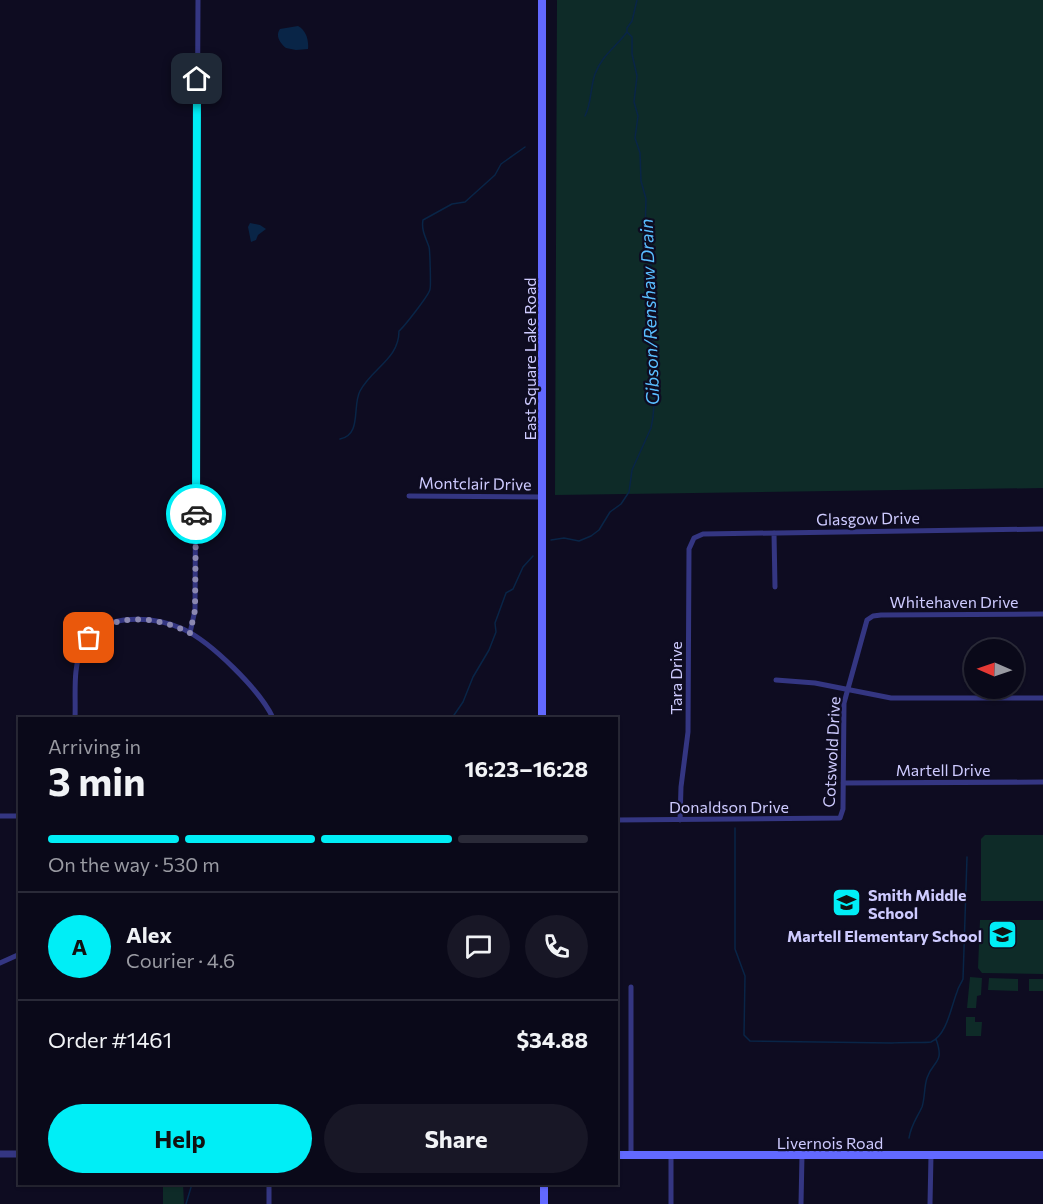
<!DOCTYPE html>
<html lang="en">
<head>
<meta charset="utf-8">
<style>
  :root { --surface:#0a0919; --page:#181726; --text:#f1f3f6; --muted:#999aa2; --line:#2a2a38; --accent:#00eef6 }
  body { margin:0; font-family:Commissioner,sans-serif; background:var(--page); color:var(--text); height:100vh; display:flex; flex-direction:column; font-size:22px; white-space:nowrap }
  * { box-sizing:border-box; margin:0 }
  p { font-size:20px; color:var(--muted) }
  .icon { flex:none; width:33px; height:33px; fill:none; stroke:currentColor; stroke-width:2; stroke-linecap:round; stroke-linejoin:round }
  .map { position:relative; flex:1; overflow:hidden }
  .details { position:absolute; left:18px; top:717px; width:600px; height:468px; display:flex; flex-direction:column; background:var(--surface); border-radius:0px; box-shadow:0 2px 4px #0004,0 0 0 2px var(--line) }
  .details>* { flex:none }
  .needle { width:39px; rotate:272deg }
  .buttons { position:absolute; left:964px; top:639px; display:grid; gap:12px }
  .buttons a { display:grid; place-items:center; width:60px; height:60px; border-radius:50%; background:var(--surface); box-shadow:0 2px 4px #0004,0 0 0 2px var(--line); font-size:30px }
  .pin { position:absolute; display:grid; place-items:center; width:51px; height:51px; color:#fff; margin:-26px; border-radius:12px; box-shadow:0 3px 9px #0006 }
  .courier { position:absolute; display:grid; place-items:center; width:60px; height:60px; margin:-30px; border:4px solid #00eef6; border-radius:50%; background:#fff; color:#222; box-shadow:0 2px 8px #0007 }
  .head em { font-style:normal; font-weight:700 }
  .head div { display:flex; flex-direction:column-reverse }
  .head { display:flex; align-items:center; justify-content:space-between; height:102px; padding:0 30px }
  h1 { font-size:39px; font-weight:700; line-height:45px }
  .bar { display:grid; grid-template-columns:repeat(4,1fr); gap:9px 6px; align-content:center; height:72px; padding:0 30px }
  .bar i { height:8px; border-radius:4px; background:var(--line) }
  .bar .selected { background:var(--accent) }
  .bar p { grid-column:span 4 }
  .line { display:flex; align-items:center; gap:15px; padding:0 30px; border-top:2px solid var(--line) }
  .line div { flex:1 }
  .round { display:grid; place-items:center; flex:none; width:63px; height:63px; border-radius:32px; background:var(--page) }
  .cta { display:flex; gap:12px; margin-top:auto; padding:12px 30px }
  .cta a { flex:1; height:69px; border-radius:36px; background:var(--accent); color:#111; font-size:24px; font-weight:700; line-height:69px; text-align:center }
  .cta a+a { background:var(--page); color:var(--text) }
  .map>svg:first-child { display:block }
  .green { fill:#0e2b28 }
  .water { fill:#092547 }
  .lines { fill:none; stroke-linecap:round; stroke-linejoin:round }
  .stream { stroke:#092547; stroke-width:1.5 }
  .minor { stroke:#343682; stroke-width:5 }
  .tertiary { stroke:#343682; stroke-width:7 }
  .secondary { stroke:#6269ff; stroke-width:8 }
  .done { stroke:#8b88b1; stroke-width:6; stroke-dasharray:0 10.8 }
  .route { stroke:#00eef6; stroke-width:8 }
  .labels { text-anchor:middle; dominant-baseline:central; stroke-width:4.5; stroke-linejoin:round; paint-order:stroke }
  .street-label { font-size:16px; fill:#cecbff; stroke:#0e0c21 }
  .poi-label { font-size:16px; font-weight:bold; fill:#cecbff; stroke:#0e0c21; text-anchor:start }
  .water-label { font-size:18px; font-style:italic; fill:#59beff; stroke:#0e0c21 }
</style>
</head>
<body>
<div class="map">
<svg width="1043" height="1204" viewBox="0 0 1043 1204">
  <rect width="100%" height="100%" fill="#0e0c21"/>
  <path class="green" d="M557 0H1043V488L555 495Z
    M985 835H1043V901H981V839Z
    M980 920H1043V974L982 973 978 968Z
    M970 977 982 978 981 995 977 996 976 1008H967Z
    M989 978 1018 979V991L988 990Z
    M1029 979H1043V991H1029Z
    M966 1017H975V1022H982L981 1036H966Z
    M163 1184H183L184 1204H163Z"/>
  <path class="water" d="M298 26C306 30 309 40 308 49L296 50 286 48C280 43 275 36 280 29Z
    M250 223 260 225 266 229 258 235 256 240 251 242 248 227Z"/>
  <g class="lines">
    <path class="stream" d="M585 116C592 102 590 88 595 74 602 55 616 47 627 32V28L632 21 637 0
      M340 439C362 435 352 406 360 391 372 368 399 359 399 331 403 328 430 294 430 289 431 287 430 250 429 247 426 238 421 230 423 220L452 204 465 202 495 175 501 164 525 147
      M551 540 564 538 579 541 591 536 599 530 610 512 621 504 629 492 632 470 651 428 653 417 655 391 649 361 654 350 647 317 651 298V260L645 233 646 199 641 181 640 153 635 138 638 116 634 102 637 76 632 54V37L627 32
      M452 718 463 702 473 677 489 650 496 632 495 623 506 593 513 589 523 567 533 556
      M735 828V949L745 976 744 1035 750 1041 892 1043C900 1042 927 1043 931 1042 947 1035 951 1007 957 992 958 987 961 984 963 979L967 857
      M909 1138C911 1125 917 1118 922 1107 925 1098 924 1087 927 1078 933 1060 945 1064 936 1039
      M186 1204 192 1184"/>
    <path class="minor" d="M409 496 542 497
      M774 533 775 587
      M190 633 195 610 198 0
      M776 680 815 683 891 698H1043
      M75 718C76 695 72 667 83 646 92 630 107 622 124 620 144 618 165 621 183 629 211 642 260 690 273 718
      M843 783 1043 782
      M0 816H20
      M616 820 840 818 843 809 844 703 867 620 873 616 881 615 1043 614
      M680 820 681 787 688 732 689 549 694 538 703 534 1043 529
      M0 963 20 954
      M631 987V1155
      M671 1155V1204
      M269 1184V1204
      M801 1204 802 1155
      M930 1204 931 1155"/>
    <path class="tertiary" d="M0 1154H20"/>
    <path class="secondary" d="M542 0V718
      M616 1155H1043
      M544 1204V1184"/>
  </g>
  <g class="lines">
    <path class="done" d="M89 638C115 611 159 617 190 633L195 610 196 514"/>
    <path class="route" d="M196 514 197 79"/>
  </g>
  <defs>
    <symbol id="school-square" viewBox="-11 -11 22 22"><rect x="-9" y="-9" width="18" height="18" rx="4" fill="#00eef6" stroke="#0e0c21"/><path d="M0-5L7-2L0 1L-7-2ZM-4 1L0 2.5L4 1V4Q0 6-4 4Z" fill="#111"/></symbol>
  </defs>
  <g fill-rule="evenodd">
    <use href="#school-square" x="830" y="886" width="33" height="33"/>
    <use href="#school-square" x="986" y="918" width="33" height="33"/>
  </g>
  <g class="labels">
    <g class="street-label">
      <text transform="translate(529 359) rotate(-90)">East Square Lake Road</text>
      <text transform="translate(475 483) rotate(1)">Montclair Drive</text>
      <text transform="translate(868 518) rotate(-1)">Glasgow Drive</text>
      <text x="954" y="601">Whitehaven Drive</text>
      <text transform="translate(675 678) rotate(-90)">Tara Drive</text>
      <text transform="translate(831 752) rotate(-87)">Cotswold Drive</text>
      <text x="943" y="769">Martell Drive</text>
      <text x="729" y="806">Donaldson Drive</text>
      <text x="830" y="1142">Livernois Road</text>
    </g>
    <g class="poi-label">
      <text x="868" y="894">Smith Middle<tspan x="868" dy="18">School</tspan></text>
      <text x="982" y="935" text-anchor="end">Martell Elementary School</text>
    </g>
    <g class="water-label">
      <text transform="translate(649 312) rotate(-92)">Gibson/Renshaw Drain</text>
    </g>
  </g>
</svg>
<div class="buttons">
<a><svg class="needle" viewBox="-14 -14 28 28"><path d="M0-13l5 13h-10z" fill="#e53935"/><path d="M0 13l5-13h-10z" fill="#999aa2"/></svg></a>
</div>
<div class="pin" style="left:89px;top:638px;background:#ea580c"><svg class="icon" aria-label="bag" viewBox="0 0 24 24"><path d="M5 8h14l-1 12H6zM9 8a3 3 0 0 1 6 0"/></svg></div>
<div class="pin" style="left:197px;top:79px;background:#1f2937"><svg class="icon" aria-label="home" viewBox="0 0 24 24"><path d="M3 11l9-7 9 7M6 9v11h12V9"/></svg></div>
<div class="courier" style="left:196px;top:514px"><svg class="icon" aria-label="car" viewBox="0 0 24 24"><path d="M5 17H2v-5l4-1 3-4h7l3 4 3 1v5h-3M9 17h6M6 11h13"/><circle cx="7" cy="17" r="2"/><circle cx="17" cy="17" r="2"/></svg></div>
<section class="details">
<div class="head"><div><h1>3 min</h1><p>Arriving in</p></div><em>16:23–16:28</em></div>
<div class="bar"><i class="selected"></i><i class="selected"></i><i class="selected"></i><i></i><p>On the way · 530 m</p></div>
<div class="line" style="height:108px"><b class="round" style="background:var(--accent);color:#111">A</b><div><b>Alex</b><p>Courier · 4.6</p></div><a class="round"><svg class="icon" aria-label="chat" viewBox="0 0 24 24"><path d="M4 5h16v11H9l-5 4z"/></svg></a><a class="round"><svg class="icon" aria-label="phone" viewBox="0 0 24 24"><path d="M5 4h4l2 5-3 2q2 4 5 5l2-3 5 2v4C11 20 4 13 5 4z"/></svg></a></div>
<div class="line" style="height:78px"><div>Order #1461</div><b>$34.88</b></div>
<div class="cta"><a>Help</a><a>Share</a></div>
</section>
</div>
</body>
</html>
